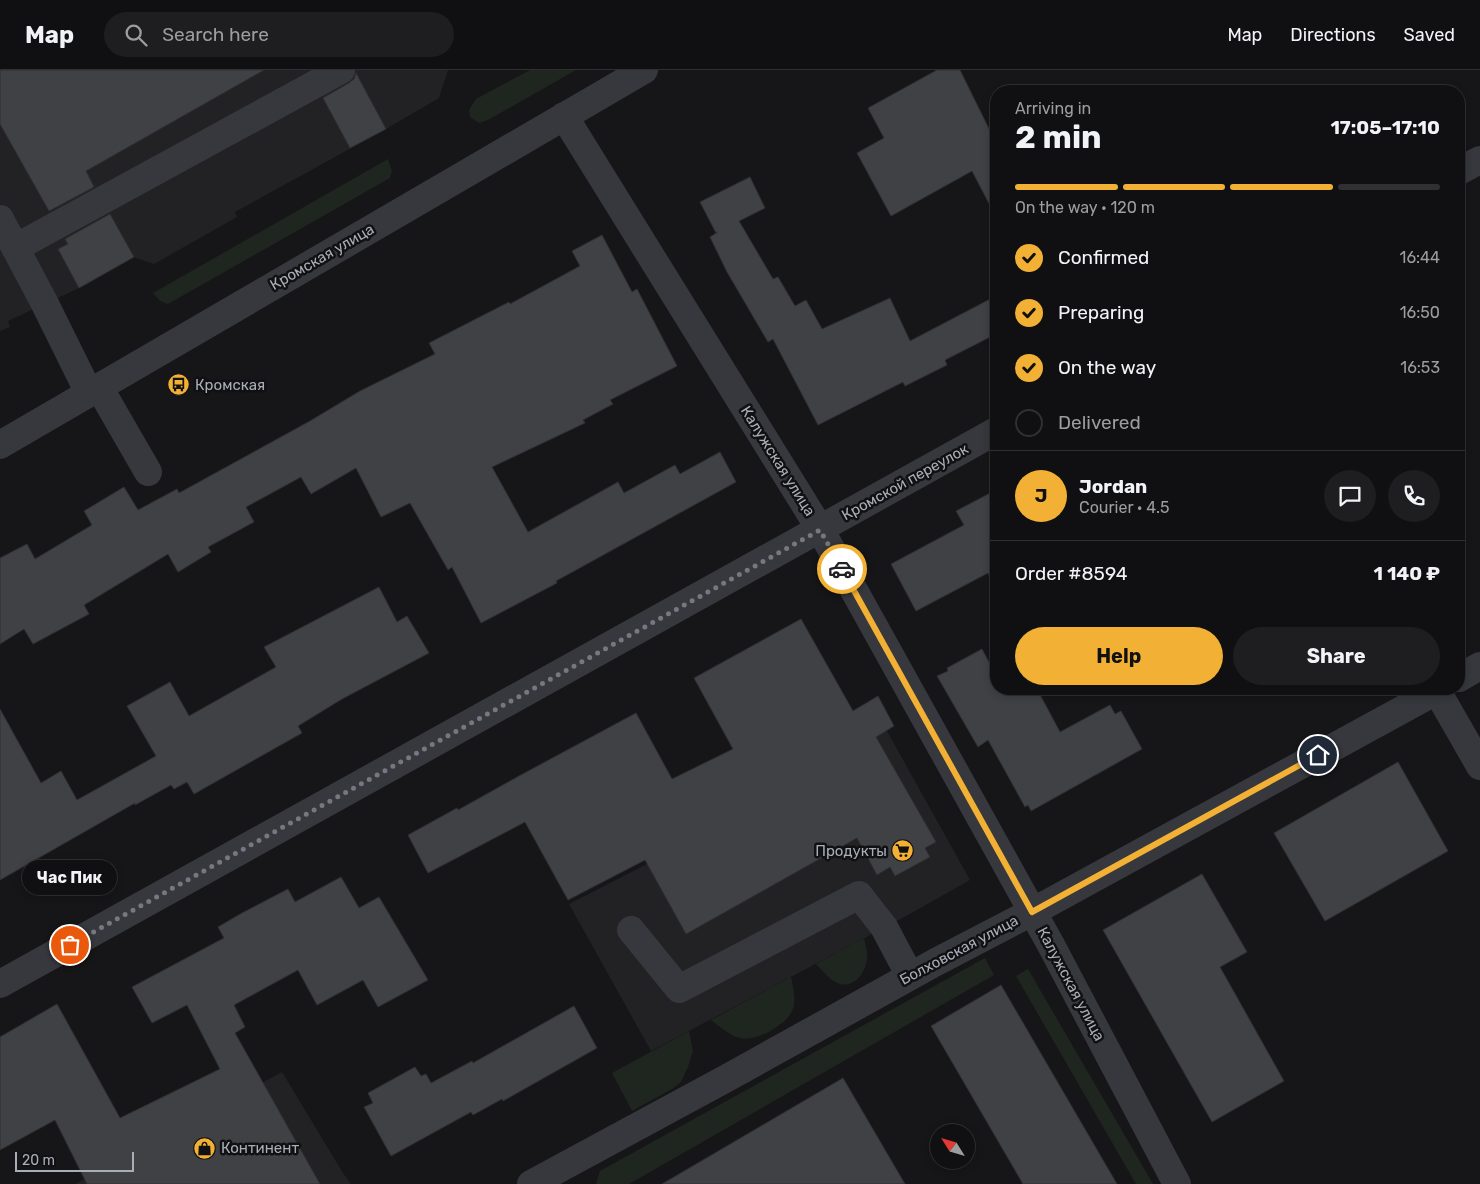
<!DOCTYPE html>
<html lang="en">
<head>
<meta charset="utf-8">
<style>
  :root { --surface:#101012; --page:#1e1e20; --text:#f1f3f6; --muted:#9c9d9f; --line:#303032; --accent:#f2b134 }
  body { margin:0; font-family:Rubik,sans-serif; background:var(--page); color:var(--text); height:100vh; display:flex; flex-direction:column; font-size:19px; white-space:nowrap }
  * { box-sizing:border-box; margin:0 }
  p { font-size:16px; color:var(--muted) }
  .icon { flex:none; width:28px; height:28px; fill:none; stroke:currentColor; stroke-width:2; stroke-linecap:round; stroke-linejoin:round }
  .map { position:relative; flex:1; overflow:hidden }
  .side { position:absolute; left:990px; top:15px; width:475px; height:610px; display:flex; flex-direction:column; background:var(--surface); border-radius:20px; box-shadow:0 2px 8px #0003,0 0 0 1px var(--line) }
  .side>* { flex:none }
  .needle { width:32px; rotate:307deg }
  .buttons { position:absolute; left:930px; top:1054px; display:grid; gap:10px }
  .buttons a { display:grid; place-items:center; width:45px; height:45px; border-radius:50%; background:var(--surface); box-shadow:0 2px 8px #0003,0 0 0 1px var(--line); font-size:25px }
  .scale { position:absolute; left:15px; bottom:12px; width:119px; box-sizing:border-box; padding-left:5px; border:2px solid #a8adb8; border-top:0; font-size:14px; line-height:18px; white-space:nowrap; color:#a8adb8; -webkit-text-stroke:4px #111113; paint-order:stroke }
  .pin { position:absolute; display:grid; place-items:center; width:42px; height:42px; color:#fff; margin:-21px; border:2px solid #fff; border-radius:50%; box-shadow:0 1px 5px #0007 }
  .courier { position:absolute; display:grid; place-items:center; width:50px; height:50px; margin:-25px; border:4px solid #f2b134; border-radius:50%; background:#fff; color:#222; box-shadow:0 1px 6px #0007 }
  .bubble { position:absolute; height:35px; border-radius:18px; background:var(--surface); box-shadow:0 2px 8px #0003,0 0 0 1px var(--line); font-size:16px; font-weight:700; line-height:35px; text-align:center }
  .overview em { font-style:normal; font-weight:700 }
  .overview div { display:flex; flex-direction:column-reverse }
  .overview { display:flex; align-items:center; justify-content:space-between; height:85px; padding:0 25px }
  h1 { font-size:32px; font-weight:700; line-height:38px }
  .bar { display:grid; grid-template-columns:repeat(4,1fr); gap:8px 5px; align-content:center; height:60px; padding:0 25px }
  .bar i { height:6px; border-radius:4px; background:var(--line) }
  .bar .active { background:var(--accent) }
  .bar p { grid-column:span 4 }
  .line { display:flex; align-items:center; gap:12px; padding:0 25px; border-top:1px solid var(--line) }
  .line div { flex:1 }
  .round { display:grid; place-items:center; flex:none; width:52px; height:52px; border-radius:26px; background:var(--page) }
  ol { padding:0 25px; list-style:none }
  li { display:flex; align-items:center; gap:15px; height:55px }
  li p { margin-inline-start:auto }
  li .icon { padding:5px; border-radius:50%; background:var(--accent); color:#111; stroke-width:4 }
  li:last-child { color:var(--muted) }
  li i { width:28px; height:28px; border:2px solid var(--line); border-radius:50% }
  .primary-button { display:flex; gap:10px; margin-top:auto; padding:10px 25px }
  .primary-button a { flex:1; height:58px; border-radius:30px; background:var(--accent); color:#111; font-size:20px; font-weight:700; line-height:58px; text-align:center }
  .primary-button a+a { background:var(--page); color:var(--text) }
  header { display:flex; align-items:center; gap:30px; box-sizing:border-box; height:70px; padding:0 25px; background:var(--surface); border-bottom:1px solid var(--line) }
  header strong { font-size:24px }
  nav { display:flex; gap:28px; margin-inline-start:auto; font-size:18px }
  .search { width:350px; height:45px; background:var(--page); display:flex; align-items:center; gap:12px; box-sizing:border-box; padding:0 18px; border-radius:28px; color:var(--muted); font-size:19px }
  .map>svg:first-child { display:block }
  .built { fill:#222225 }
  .green { fill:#1e261f }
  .building { fill:#404145; stroke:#303034 }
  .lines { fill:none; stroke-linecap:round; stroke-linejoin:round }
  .minor { stroke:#37383d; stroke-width:28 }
  .done { stroke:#757880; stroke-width:5; stroke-dasharray:0 9 }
  .route { stroke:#f2b134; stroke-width:6 }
  .labels { text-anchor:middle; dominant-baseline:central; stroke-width:5; stroke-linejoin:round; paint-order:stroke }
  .street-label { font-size:15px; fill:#a8adb8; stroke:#111113 }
  .poi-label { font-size:15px; fill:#a8adb8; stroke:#111113; text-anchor:start }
</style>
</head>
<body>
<header>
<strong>Map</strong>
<div class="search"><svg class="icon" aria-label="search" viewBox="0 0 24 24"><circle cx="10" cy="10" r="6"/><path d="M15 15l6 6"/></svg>Search here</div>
<nav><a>Map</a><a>Directions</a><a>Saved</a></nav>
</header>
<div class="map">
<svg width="1480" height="1114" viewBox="0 0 1480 1114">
  <rect width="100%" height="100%" fill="#161618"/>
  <path class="built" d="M0 0H448L439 28 386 59 235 142 237 147 154 194 133 187 79 218 8 251 10 257 0 261Z
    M878 626 894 656 887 661 970 810 908 845 651 981 569 834 647 794 815 662Z
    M282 1002 343 1103 351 1114H75Z"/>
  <path class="green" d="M530 0H576L488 50 479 53 470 47 469 40 476 29Z
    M388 89 392 101 390 108 168 234 160 231 153 223Z
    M864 868C865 874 868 881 867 887 867 901 855 918 840 914 830 911 822 900 816 894Z
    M985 888 994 905 629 1114H596L600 1101Z
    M1028 899 1153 1114H1136L1016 906Z
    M791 907C793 917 797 931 792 941 786 955 756 972 740 968 729 965 720 957 711 950Z
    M689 961 693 981 688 997 681 1012 672 1019 632 1041 612 1003Z"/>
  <path class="building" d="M0 0H264L86 101 94 117 49 141 0 54Z
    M937 0H960L996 73V147L972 101 891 146 857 83 884 68 868 38Z
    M356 3 386 59 350 78 323 28 349 13 354 9Z
    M750 107 765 138 739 151 773 209 778 207 795 236 806 230 822 259 890 228 910 271 996 226V264L945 290 947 295 905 316 903 312 818 355 773 269 768 272 727 202 710 167 718 162 716 163 700 132Z
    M110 144 134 187 79 218 58 179 68 174 65 169Z
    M602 165 632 222 637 219 677 296 610 330 613 334 583 350 585 353 492 397 528 462 618 412 624 423 675 395 680 404 720 382 736 412 556 511 557 513 481 553 452 497 448 500 410 433 381 447 356 398 311 424 301 407 246 437 254 452 208 477 211 482 178 502 168 484 84 535 89 544 33 574 24 559 0 574V488L27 474 35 489 92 455 84 441 124 417 138 440 177 419 179 423 310 351 360 321 435 284 429 273 509 232 510 234 580 196 572 181Z
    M996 420V519L988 503 916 541 891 494 964 455 956 441Z
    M379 517 397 552 407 546 429 583 342 629 298 656 302 663 194 724 187 712 174 719 171 715 135 735V733L0 810V639L41 713 61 701 77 730 156 686 127 636 170 612 189 646 276 597 264 577Z
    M801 549 853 641 878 626 894 656 876 667 936 772 925 778 930 787 895 806 890 797 877 805 857 768 686 864 645 790 568 830 525 752 428 803 408 765 457 738 458 740 519 706 636 643 672 709 733 679 694 608Z
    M982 579 996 605V619H1037L1060 662 1110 635 1115 644 1121 641 1142 679 1031 741 1028 735 1025 737 988 670 978 677 937 606 948 601 947 598Z
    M1398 692 1448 781 1325 851 1274 763Z
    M1202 804 1247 882 1220 897 1284 1011 1212 1052 1103 860Z
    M341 807 359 838 379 827 428 910 378 937 363 910 317 935 298 900 234 935 245 957 235 963 320 1114H87L55 1050 0 1080V967L57 934 120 1048 220 999 187 935 152 953 132 917 224 868 218 857 242 843 288 819 295 832Z
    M1001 915 1117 1114H1023L931 956Z
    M574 936 597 978 503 1031 502 1029 473 1045 471 1042 391 1086 364 1037 373 1033 368 1023 415 997 421 1006 426 1004 431 1013 472 991 473 993Z
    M843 1008 905 1114H662Z"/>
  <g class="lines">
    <path class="minor" d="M564 46 820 459 1051 875 1177 1114
      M1459 101 1480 90
      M0 149 45 234 89 323
      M15 178 341 0
      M99 317 148 402
      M0 375 644 0
      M1459 608 1480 596
      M1437 621 1480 696
      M631 860 679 919 859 825 884 857 910 906
      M0 914 996 361
      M531 1114 727 1008 936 892 1032 842 1440 619"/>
  </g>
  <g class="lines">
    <path class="done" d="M70 875 820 460 842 499"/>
    <path class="route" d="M842 499 1032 842 1318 685"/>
  </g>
  <defs>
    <symbol id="bus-disc" viewBox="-11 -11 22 22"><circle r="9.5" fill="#f2b134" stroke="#111113"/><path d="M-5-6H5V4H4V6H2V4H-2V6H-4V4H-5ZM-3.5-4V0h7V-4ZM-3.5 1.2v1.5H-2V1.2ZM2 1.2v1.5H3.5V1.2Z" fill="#111"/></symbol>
    <symbol id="supermarket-disc" viewBox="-11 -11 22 22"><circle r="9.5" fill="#f2b134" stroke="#111113"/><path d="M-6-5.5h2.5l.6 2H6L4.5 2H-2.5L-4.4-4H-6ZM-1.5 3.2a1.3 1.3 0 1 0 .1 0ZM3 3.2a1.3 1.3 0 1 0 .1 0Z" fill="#111"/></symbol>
    <symbol id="shop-disc" viewBox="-11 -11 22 22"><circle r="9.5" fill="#f2b134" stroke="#111113"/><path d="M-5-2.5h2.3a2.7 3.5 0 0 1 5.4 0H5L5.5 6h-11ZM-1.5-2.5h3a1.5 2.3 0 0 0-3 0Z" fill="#111"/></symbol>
  </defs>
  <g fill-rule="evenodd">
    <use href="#bus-disc" x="166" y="302" width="25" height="25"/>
    <use href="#supermarket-disc" x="890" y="768" width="25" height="25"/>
    <use href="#shop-disc" x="192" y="1066" width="25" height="25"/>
  </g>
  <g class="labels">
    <g class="street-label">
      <text transform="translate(322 187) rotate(-30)">Кромская улица</text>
      <text transform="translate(778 391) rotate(58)">Калужская улица</text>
      <text transform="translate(905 412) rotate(-29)">Кромской переулок</text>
      <text transform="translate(959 880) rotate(-28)">Болховская улица</text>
      <text transform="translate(1071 914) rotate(62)">Калужская улица</text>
    </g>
    <g class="poi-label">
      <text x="195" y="315">Кромская</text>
      <text x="887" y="781" text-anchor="end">Продукты</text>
      <text x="221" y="1078">Континент</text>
    </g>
  </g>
</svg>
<div class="buttons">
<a><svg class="needle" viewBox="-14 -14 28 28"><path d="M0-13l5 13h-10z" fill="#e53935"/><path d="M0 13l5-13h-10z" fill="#9c9d9f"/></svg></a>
</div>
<div class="scale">20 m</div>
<div class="pin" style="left:70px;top:875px;background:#ea580c"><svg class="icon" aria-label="bag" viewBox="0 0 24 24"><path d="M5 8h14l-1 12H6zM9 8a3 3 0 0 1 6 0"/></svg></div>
<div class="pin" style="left:1318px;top:685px;background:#1f2937"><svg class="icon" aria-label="home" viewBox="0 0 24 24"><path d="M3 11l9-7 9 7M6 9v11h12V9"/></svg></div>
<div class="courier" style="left:842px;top:499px"><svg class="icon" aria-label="car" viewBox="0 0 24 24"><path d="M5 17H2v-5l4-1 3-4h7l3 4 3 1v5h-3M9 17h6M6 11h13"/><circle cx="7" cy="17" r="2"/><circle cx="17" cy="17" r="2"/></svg></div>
<div class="bubble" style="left:22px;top:790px;width:95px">Час Пик</div>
<section class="side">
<div class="overview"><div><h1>2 min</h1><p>Arriving in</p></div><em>17:05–17:10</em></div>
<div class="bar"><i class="active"></i><i class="active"></i><i class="active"></i><i></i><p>On the way · 120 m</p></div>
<ol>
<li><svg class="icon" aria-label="check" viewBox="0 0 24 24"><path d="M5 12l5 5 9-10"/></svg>Confirmed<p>16:44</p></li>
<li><svg class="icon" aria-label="check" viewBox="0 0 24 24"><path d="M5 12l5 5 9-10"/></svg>Preparing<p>16:50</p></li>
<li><svg class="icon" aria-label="check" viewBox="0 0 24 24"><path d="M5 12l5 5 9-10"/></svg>On the way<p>16:53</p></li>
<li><i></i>Delivered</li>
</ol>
<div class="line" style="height:90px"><b class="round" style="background:var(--accent);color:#111">J</b><div><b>Jordan</b><p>Courier · 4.5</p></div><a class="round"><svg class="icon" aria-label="chat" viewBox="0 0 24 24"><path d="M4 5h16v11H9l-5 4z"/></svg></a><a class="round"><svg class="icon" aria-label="phone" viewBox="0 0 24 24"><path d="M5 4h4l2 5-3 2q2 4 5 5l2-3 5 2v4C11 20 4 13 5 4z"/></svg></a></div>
<div class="line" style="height:65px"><div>Order #8594</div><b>1 140 ₽</b></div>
<div class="primary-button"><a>Help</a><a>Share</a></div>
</section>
</div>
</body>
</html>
